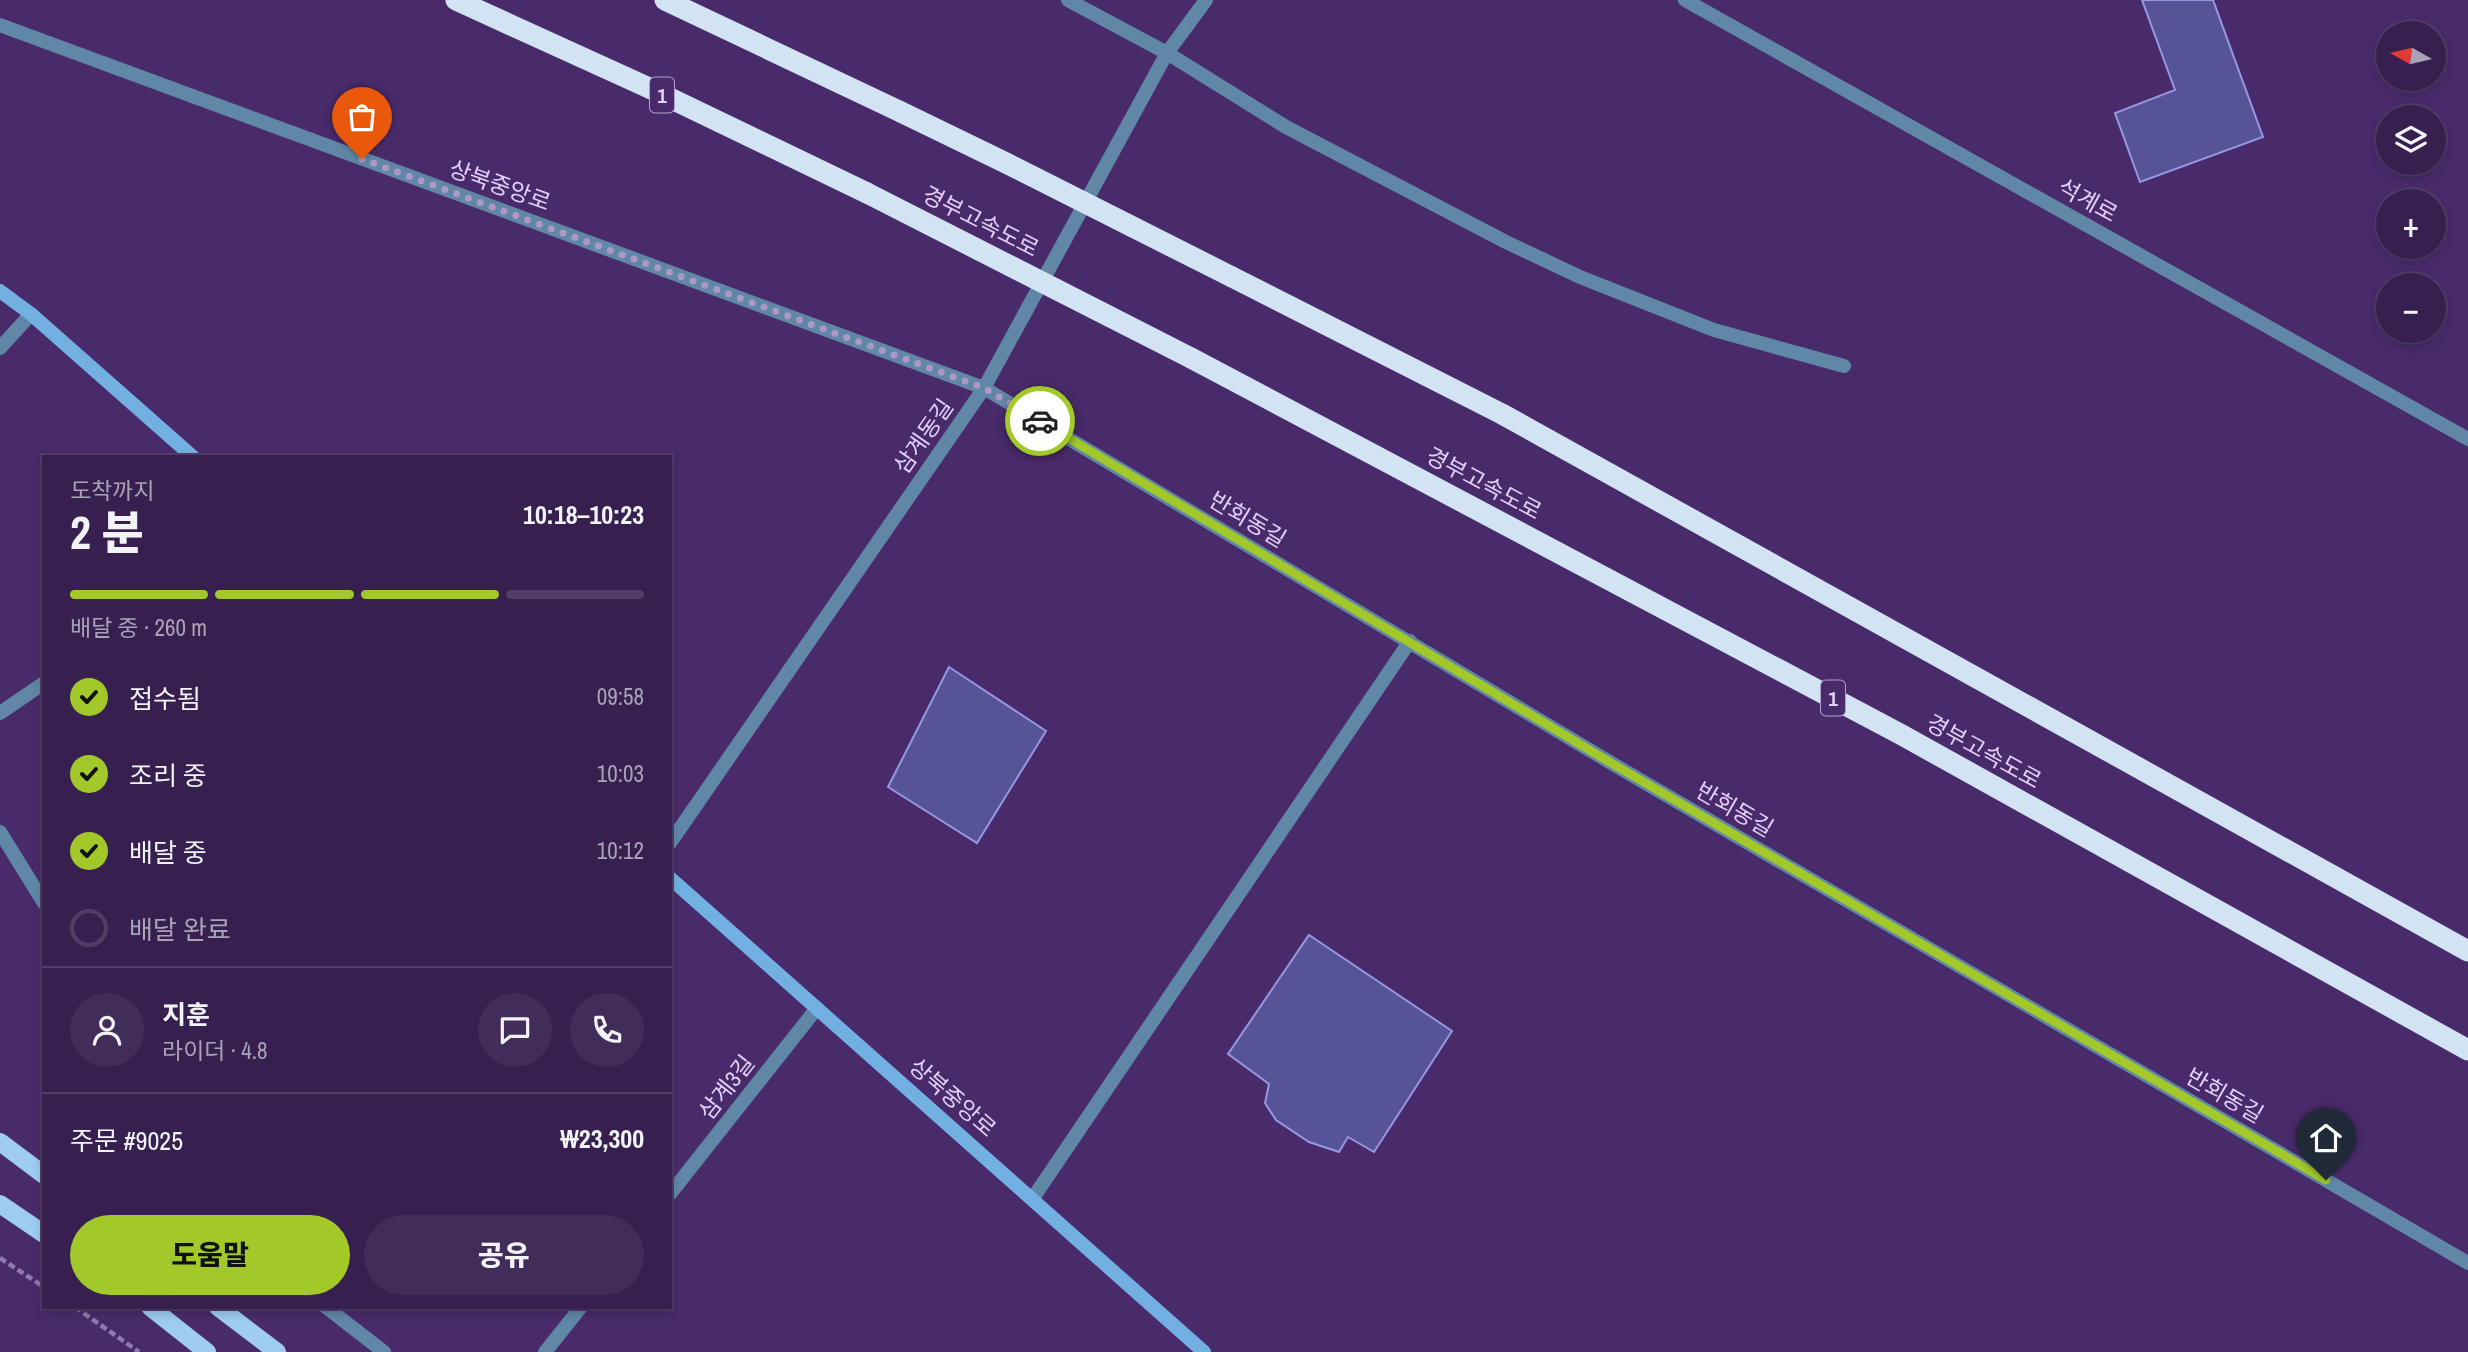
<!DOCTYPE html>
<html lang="ko">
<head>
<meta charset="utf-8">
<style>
  :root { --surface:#372050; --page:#422d5a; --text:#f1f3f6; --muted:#aaa3b7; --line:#513e67; --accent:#a2c929 }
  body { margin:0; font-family:"Archivo Narrow","Noto Sans KR",sans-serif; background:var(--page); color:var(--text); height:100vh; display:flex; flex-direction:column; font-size:26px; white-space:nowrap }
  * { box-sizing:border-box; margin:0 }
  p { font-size:23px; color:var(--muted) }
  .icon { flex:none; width:38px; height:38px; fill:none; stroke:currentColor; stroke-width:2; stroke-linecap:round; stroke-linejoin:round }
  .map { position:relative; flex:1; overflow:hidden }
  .drawer { position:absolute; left:42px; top:455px; width:630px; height:854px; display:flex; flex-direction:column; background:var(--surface); border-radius:0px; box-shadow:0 4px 10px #0003,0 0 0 2px var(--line) }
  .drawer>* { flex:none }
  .needle { width:46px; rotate:278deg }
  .fabs { position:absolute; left:2376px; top:21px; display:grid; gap:14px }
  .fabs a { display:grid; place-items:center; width:70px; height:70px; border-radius:50%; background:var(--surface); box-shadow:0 4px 10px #0003,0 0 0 2px var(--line); font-size:35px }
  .pin { position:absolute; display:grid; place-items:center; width:60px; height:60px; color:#fff; margin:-72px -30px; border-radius:50% 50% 50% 0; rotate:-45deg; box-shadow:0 0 7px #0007 }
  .pin .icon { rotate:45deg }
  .courier { position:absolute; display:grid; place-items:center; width:70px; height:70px; margin:-35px; border:5px solid #a2c929; border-radius:50%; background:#fff; color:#222; box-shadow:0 2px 9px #0007 }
  .summary em { font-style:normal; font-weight:800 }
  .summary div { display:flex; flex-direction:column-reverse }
  .summary { display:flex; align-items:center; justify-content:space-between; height:119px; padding:0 28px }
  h1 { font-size:46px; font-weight:800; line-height:52px }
  .bar { display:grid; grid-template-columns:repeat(4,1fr); gap:10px 7px; align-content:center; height:84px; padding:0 28px }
  .bar i { height:9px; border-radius:5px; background:var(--line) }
  .bar .current { background:var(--accent) }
  .bar p { grid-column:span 4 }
  .line { display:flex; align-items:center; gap:18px; padding:0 28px; border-top:2px solid var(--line) }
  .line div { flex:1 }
  .round { display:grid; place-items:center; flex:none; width:74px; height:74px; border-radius:37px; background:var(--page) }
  ol { padding:0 28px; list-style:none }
  li { display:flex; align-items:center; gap:21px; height:77px }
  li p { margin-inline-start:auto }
  li .icon { padding:7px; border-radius:50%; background:var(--accent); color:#111; stroke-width:4 }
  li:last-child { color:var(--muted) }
  li i { width:38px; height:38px; border:4px solid var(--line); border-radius:50% }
  .cta { display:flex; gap:14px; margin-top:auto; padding:14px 28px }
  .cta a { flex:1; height:80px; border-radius:42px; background:var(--accent); color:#111; font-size:28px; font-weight:800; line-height:80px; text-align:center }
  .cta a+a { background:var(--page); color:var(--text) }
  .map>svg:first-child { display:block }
  .building { fill:#565397; stroke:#9797e2; stroke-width:2 }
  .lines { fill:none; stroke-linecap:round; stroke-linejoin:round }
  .path { stroke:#9079ad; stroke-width:4.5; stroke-dasharray:7 3.5; stroke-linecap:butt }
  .service { stroke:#6187a6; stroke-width:14 }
  .minor { stroke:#6187a6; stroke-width:14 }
  .secondary { stroke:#71b0e1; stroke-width:14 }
  .primary { stroke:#9eccf2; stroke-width:18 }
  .motorway { stroke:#d2e4f3; stroke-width:21 }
  .motorway-bridge { stroke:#d2e4f3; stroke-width:21 }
  .done { stroke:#ac97c7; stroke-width:7; stroke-dasharray:0 12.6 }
  .route { stroke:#a2c929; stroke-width:9 }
  .labels { text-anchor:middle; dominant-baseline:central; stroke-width:5; stroke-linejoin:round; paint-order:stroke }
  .shield { fill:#492b6b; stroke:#b39fce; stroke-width:2 }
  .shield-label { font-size:21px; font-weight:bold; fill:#e1d1f8 }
  .street-label { font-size:23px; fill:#e1d1f8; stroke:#492b6b }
</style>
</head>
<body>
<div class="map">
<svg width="2468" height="1352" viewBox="0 0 2468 1352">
  <rect width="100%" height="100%" fill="#492b6b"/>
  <path class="building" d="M2142 0H2213L2263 137 2140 182 2115 113 2175 90Z
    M949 667 1046 731 977 843 888 787Z
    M1309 935 1452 1031 1374 1152 1348 1137 1339 1152 1309 1142 1276 1120 1265 1103 1269 1084 1228 1054Z"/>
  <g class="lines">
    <path class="path" d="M0 1258 44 1287
      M75 1307 139 1352"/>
    <path class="service" d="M1068 0 1167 53 1286 127 1506 242 1580 277 1714 330 1844 366"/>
    <path class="minor" d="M1685 0 2468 439
      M0 25 984 388 1618 767 2468 1263
      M0 348 31 314
      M0 713 44 683
      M0 832 44 903
      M670 843 984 388 1167 53 1206 0
      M670 1194 817 1008
      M1033 1198 1410 641
      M326 1307 384 1352
      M545 1352 581 1307"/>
    <path class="secondary" d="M0 291 31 314 193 457
      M670 878 1204 1352"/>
    <path class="primary" d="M0 1142 44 1175
      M0 1204 44 1234
      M150 1307 207 1352
      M218 1307 277 1352"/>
    <path class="motorway" d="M456 0 647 87 867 193
      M665 0 901 112
      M1232 277 1502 414 2468 951
      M1191 358 1902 735 2468 1050"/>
    <path class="motorway-bridge" d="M901 112 1004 162 1232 277
      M867 193 1191 358"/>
  </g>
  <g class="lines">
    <path class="done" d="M362 159 984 388 1040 421"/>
    <path class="route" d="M1040 421 1618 767 2326 1180"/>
  </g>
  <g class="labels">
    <g class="shield">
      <rect x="650" y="77.5" width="24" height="35" rx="5"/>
      <rect x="1821" y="680.5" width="24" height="35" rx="5"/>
    </g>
    <g class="shield-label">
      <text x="662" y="95">1</text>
      <text x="1833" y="698">1</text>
    </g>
    <g class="street-label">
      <text transform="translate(500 185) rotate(20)">상북중앙로</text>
      <text transform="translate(2088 200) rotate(29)">석계로</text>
      <text transform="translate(981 221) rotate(27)">경부고속도로</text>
      <text transform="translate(923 436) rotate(-55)">삼계동길</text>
      <text transform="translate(1484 483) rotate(28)">경부고속도로</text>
      <text transform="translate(1248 519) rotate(31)">반회동길</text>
      <text transform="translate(1984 751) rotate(29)">경부고속도로</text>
      <text transform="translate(1735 809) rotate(30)">반회동길</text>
      <text transform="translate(726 1087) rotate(-52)">삼계3길</text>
      <text transform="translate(2225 1095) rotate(30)">반회동길</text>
      <text transform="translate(953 1097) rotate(41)">상북중앙로</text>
    </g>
  </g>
</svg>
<div class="fabs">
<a><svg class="needle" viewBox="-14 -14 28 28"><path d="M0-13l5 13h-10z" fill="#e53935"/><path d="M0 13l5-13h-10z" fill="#aaa3b7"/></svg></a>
<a><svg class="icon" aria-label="layers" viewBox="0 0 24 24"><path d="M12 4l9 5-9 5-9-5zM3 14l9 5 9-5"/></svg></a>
<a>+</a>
<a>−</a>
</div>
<div class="pin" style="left:362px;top:159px;background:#ea580c"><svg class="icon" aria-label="bag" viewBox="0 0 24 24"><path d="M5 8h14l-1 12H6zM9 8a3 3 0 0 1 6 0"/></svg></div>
<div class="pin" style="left:2326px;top:1180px;background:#1f2937"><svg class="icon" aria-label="home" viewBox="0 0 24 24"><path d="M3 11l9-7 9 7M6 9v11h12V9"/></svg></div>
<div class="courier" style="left:1040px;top:421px"><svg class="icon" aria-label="car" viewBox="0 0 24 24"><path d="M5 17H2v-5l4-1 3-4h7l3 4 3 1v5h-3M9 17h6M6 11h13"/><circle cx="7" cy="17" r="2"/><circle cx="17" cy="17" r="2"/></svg></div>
<section class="drawer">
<div class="summary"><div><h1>2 분</h1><p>도착까지</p></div><em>10:18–10:23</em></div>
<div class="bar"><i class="current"></i><i class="current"></i><i class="current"></i><i></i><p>배달 중 · 260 m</p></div>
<ol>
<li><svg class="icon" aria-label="check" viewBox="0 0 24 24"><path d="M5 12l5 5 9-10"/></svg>접수됨<p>09:58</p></li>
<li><svg class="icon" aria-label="check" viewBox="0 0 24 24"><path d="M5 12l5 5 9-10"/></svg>조리 중<p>10:03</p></li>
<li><svg class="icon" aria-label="check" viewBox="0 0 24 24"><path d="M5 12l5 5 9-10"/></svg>배달 중<p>10:12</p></li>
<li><i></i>배달 완료</li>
</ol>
<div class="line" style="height:126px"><a class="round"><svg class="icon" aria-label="person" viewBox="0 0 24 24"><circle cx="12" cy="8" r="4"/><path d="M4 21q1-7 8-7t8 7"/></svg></a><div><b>지훈</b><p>라이더 · 4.8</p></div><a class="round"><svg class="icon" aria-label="chat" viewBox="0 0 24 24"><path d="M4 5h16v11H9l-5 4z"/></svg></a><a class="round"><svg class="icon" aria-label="phone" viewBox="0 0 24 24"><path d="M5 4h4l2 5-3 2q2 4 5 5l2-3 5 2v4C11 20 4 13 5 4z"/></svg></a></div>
<div class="line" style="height:91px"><div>주문 #9025</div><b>₩23,300</b></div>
<div class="cta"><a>도움말</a><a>공유</a></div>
</section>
</div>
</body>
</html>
